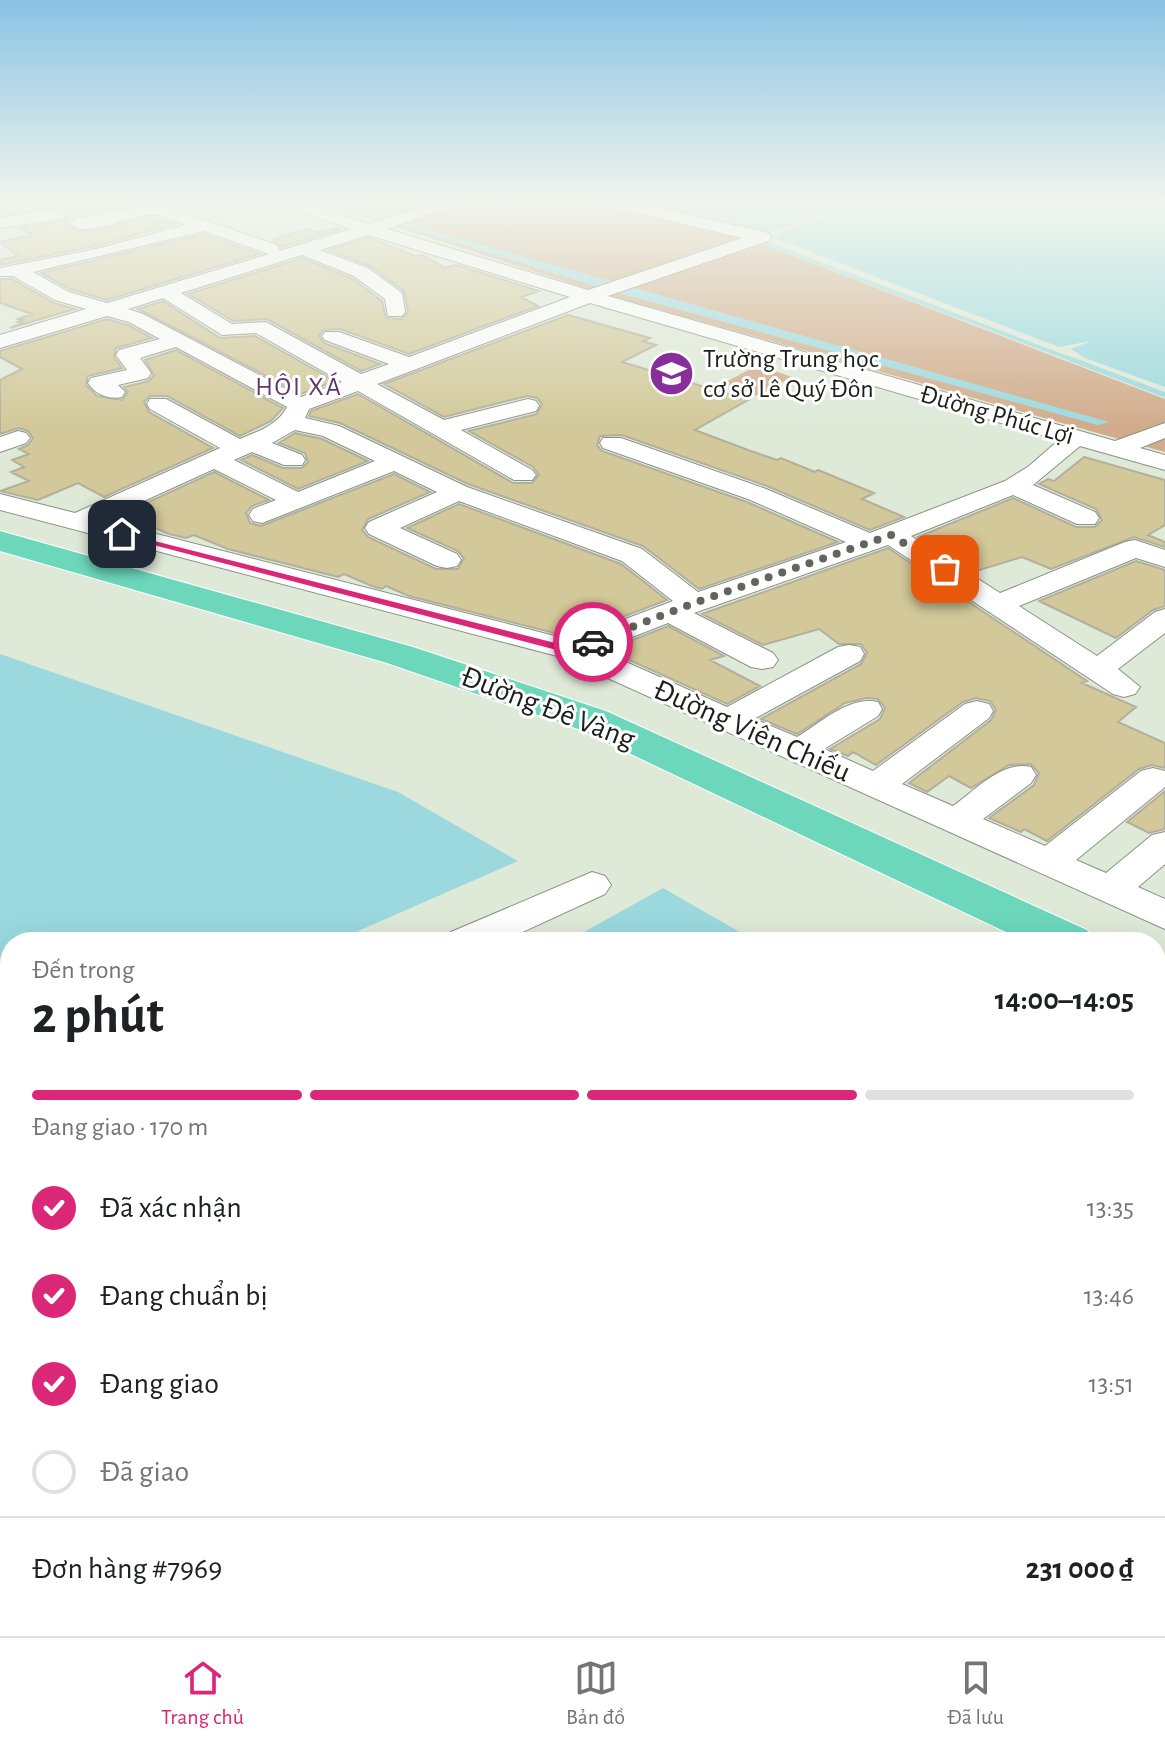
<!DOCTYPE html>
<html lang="vi">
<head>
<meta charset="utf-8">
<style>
  :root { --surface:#fff; --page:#f6f6f6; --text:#202124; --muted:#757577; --line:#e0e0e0; --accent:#db2777 }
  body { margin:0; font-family:"Alegreya Sans",sans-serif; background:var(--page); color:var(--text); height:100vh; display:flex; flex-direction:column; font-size:30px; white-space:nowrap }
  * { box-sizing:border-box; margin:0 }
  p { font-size:26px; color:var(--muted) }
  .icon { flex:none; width:44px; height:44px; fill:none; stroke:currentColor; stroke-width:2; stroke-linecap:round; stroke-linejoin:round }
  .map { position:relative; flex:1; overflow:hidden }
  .drawer { position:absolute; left:0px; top:932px; width:1166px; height:704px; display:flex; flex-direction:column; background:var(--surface); border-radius:32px 32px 0 0; box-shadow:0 8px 32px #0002 }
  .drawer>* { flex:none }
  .pin { position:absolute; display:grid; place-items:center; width:68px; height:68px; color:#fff; margin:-34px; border-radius:16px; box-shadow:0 4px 12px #0006 }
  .courier { position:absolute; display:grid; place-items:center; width:80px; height:80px; margin:-40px; border:6px solid #db2777; border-radius:50%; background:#fff; color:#222; box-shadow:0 2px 10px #0007 }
  .overview em { font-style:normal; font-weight:700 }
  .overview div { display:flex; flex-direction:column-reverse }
  .overview { display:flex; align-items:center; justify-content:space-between; height:136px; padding:0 32px }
  h1 { font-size:52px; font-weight:700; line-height:60px }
  .bar { display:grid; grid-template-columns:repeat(4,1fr); gap:12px 8px; align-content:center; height:96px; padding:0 32px }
  .bar i { height:10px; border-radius:6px; background:var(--line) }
  .bar .selected { background:var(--accent) }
  .bar p { grid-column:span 4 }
  .line { display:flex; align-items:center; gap:20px; padding:0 32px; border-top:2px solid var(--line) }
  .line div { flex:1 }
  ol { padding:0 32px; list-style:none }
  li { display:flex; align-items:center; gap:24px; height:88px }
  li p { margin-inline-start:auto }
  li .icon { padding:8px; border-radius:50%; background:var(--accent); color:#fff; stroke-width:4 }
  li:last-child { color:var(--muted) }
  li i { width:44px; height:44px; border:4px solid var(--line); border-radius:50% }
  .tab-bar { display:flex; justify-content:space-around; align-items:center; height:112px; border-top:2px solid var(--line); background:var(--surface); font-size:22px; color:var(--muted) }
  .tab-bar a { display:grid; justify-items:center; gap:4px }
  .tab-bar .selected { color:var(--accent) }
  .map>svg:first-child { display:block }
  .green { fill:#d1ab8a }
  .water { fill:#9bd9de }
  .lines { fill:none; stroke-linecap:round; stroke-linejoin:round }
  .stream-far1 { stroke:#9bd9de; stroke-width:4 }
  .stream { stroke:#9bd9de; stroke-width:5 }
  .building { fill:#d2c899; stroke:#b3af9e; stroke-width:2 }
  .minor-casing { stroke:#8a9384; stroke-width:2 }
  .major-casing { stroke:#fff; stroke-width:2 }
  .minor { fill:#fff; fill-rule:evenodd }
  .major { fill:#6cd7bb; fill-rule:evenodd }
  .route { fill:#db2777 }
  .done { stroke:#60665c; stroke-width:8; stroke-dasharray:0 14.4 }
  .labels { text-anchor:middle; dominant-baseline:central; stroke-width:6; stroke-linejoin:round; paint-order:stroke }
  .far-poi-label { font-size:26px; fill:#1c201a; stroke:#fff; text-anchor:start }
  .far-neighbourhood-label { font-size:26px; letter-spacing:2px; fill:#62366c; stroke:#fff }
  .far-street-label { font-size:26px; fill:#1c201a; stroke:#fff }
  .street-label { font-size:30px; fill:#1c201a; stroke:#fff }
</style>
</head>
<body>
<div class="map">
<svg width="1165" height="1636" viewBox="0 0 1165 1636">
  <rect width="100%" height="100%" fill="#dfe9d8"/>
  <path class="green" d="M316 201H579L752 240 1165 399V452L601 293Z
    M758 365 792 377 758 396 722 384Z
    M0 1030 10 1031V1626H520L526 1636H0Z"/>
  <path class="water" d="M322 201 359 207 384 217 1109 422 1098 425 604 289Z
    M612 201H869L762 235Z
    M878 201H1165V387L1085 358 1071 349 1091 341 1059 347 774 238 791 228Z
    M0 654 398 792 518 861 333 942H10V978L0 982Z
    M663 888 757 942H566Z
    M1156 1172 1165 1177V1327L1156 1353Z
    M290 1626H482L487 1636H272Z
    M621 1626H931L918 1636H628Z"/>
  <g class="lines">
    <path class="stream-far1" d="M591 201 609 205
      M755 239 1073 360"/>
    <path class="stream" d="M1068 358 1165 395"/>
  </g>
  <path class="building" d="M0 201H122L129 206 77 215 66 224 77 231 100 230 147 218 176 224 95 246 0 265V260L18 256 0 242 33 235 20 228 64 221 69 215 67 209 58 206 0 215Z
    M337 228 341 229 281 247 273 240 307 229 318 232Z
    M204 234 259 254 107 300 70 289 41 273Z
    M369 238 416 256 423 255 445 268 456 265 539 291 521 297 538 306 409 354 340 329 323 330 319 336 324 343 380 364 361 371 267 319 233 321 188 294 302 258 353 279 382 301 386 318 402 319 408 312 404 291 370 266 329 250Z
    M0 279H12L54 303 75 309 10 328 23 323 18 322 23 320 18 319 32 314 0 303Z
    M163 301 220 338 255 336 335 381 301 394 138 309Z
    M568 315 650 338 643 341 656 345 622 362 748 400 695 430 748 450 777 460 781 458 815 472 818 470 874 493 862 499 904 517 870 530 767 486 622 435 600 436 597 445 602 451 747 502 838 542 699 589 643 546 468 484 340 423 309 416 311 411 358 394 513 483H532L539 475 533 467 469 431 537 414 542 404 537 398 527 396 444 417 384 384Z
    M107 319 128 325 152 338 116 348 114 357 122 368 88 376 86 385 97 396 122 400 128 392 124 387 149 381 154 375 145 360 176 350 283 408 271 421 240 436 167 396H150L144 402 149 412 213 448 104 497 78 483 38 500 0 491 29 481 11 472 24 467 12 460 29 454 19 449 28 445 33 438 28 431 19 428 0 434V380L22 369 0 357V351Z
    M295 433 322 439 368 461 298 489 241 460 252 455 283 468H302L308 462 305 453 279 443Z
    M1084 457 1165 480V525L1148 535 1165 542V547L1134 537 1051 569 1022 557 973 572 918 537 1013 498 1076 527H1095L1102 520 1096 509 1039 484 1048 479 1054 481Z
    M214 472 269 500 252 506 246 513 250 523 261 526 394 474 430 492 368 519 362 530 368 537 436 569H458L464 558 458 551 407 528 459 504 621 564 667 600 570 637 409 596 386 586 382 589 372 586 344 574 338 577 228 549 194 535 186 538 169 534 144 523 150 520 131 510Z
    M888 548 1087 681 1082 683 1136 707 1118 722 1165 743V768L1152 765 1139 769 1047 841 1024 829 1021 832 989 818 1034 785 1039 773 1031 764 1009 765 971 788 949 776 927 792 909 783 991 720 996 710 990 701 976 698 963 702 876 765 853 752 848 756 830 749 880 719 885 708 878 699 867 698 845 703 797 734 761 719 861 664 867 653 861 644H839L819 629 763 645 702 614Z
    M1136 561 1165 570V606L1153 610 1116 638 1039 601Z
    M668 626 724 656 710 660 760 686 727 704 607 650Z
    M1165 791V829L1149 833 1127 822Z"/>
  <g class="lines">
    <defs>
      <path id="minor" d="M125 201H150L277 245 279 251 351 229 270 201H296L369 224 443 201H469L387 229 588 290 742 238 601 204 599 201H629L768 233 771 237 768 241 608 296 1115 441 1165 423V438L1140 448 1165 455V470L1080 446 1033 485 1095 512 1099 518 1095 524H1077L1013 495 911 536 1000 593 1125 542 1135 540 1165 550V567L1136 558 1019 606 1097 656 1155 612 1165 609V633L1118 669 1140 687 1135 694 1124 697 1113 694 888 545 694 613 773 653 778 660 773 667 762 669 751 667 668 623 599 650 727 707 838 647 849 645 860 647 864 654 860 661 754 719 797 737C820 723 850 695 878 702L882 709 878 716 824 749 873 771 965 704 977 701 989 704 993 711 989 718 902 784 953 806C976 790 1002 760 1031 767L1036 775 1031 783 983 819 1045 846 1141 771 1153 768 1165 771V787L1076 860 1106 873 1152 835 1165 832V864L1138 887 1165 899V929L561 657 0 510V494L75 513 220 448 150 409 147 404 150 399H166L240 439C258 431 277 426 287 407L176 347 140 358 151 373 148 378 118 385 125 392 122 397C109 400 95 394 88 383L91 378 127 370 116 355 119 350 160 339 129 322 107 316 0 348V335L86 309 55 300 13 276H0V268L96 249 186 225C177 222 166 216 156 215 133 212 88 241 69 223L78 218 138 208ZM204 231 269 254 107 303 69 292 33 272ZM369 235 570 297 409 357 339 332H325L322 336 325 340 389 364 361 374 266 322 232 324 181 293 302 255 354 276 385 299 388 316H402L405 312 402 293 368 268 320 250ZM163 298 222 335 256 333 342 382 301 397 143 314 128 309ZM590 303 1059 440 1029 466 1005 481 870 533 766 489 621 438H603L600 443 603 448 748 499 846 542 698 592 642 549 467 487 339 426 305 418 309 409 358 391 514 480H532L536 475 532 470 461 430 536 411 539 406 536 401 528 399 444 420 377 384ZM295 430 323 436 375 461 298 492 234 460 252 452 284 465H302L305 460 302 455 272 443ZM214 469 276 500 253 509 249 515 253 521 262 523 394 471 437 492 369 522 365 528 369 534 437 566 447 568 457 566 461 560 457 554 400 528 459 501 622 561 673 601 570 640 102 520Z
        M58 209 64 210 66 214 64 218 0 228V218Z
        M18 431 26 433 30 438 26 443 0 452V437Z
        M592 872 605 876 611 885 605 894 501 942H445L451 932Z
        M0 1115 10 1117V1155L0 1153Z"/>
      <path id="major" d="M0 531 413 647 606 711 1087 930 1094 942H1027L578 729 387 663 0 551Z
        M1156 963 1165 966V1005L1156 1002Z"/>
    </defs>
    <use href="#minor" class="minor-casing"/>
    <use href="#major" class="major-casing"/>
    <use href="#minor" class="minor"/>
    <use href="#major" class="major"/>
  </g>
  <linearGradient id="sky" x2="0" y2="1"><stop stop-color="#89c3e4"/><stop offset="0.47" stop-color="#f1f5ed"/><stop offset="1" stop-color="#f1f5ed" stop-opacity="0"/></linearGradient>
  <rect width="1165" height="430" fill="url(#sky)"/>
  <path class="route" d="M119 532 571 647 593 639 598 642 572 654 119 536Z"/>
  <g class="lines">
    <path class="done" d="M593 642 694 603 891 535 945 569"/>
  </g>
  <defs>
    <symbol id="school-disc" viewBox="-11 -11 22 22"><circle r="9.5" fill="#862e9a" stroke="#fff"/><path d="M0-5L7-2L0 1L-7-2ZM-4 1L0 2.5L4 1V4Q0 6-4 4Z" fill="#fff"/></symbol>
  </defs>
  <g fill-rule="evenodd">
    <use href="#school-disc" x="646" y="348" width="51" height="51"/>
  </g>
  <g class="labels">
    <g class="far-poi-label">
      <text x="703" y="359">Trường Trung học<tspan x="703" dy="30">cơ sở Lê Quý Đôn</tspan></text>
    </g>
    <g class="far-neighbourhood-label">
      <text x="299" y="387">HỘI XÁ</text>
    </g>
    <g class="far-street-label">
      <text transform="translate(997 415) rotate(16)">Đường Phúc Lợi</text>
    </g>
    <g class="street-label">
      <text transform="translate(548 708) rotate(21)">Đường Đê Vàng</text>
      <text transform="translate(752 731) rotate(24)">Đường Viên Chiếu</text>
    </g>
  </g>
</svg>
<div class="pin" style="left:945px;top:569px;background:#ea580c"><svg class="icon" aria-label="bag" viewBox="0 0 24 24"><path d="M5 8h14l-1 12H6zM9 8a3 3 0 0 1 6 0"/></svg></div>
<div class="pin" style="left:122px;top:534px;background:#1f2937"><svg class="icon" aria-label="home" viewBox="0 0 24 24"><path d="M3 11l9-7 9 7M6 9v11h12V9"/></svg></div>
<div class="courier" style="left:593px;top:642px"><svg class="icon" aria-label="car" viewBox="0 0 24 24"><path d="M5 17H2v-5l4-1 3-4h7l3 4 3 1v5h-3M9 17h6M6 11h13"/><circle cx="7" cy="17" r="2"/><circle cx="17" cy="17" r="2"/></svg></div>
<section class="drawer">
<div class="overview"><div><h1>2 phút</h1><p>Đến trong</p></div><em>14:00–14:05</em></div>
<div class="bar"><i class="selected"></i><i class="selected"></i><i class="selected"></i><i></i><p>Đang giao · 170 m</p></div>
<ol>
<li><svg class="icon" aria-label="check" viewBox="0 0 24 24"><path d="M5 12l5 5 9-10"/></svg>Đã xác nhận<p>13:35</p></li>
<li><svg class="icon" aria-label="check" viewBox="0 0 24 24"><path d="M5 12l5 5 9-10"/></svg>Đang chuẩn bị<p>13:46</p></li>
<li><svg class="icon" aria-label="check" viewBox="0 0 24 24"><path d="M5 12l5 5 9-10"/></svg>Đang giao<p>13:51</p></li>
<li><i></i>Đã giao</li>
</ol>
<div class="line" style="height:104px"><div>Đơn hàng #7969</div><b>231 000 ₫</b></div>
</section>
</div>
<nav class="tab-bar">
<a class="selected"><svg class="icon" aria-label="home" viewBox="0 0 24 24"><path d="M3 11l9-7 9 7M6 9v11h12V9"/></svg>Trang chủ</a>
<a><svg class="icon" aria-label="map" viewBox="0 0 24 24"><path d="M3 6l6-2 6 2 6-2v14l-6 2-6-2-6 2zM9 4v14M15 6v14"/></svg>Bản đồ</a>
<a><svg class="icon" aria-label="saved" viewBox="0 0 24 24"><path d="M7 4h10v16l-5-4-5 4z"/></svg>Đã lưu</a>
</nav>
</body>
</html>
